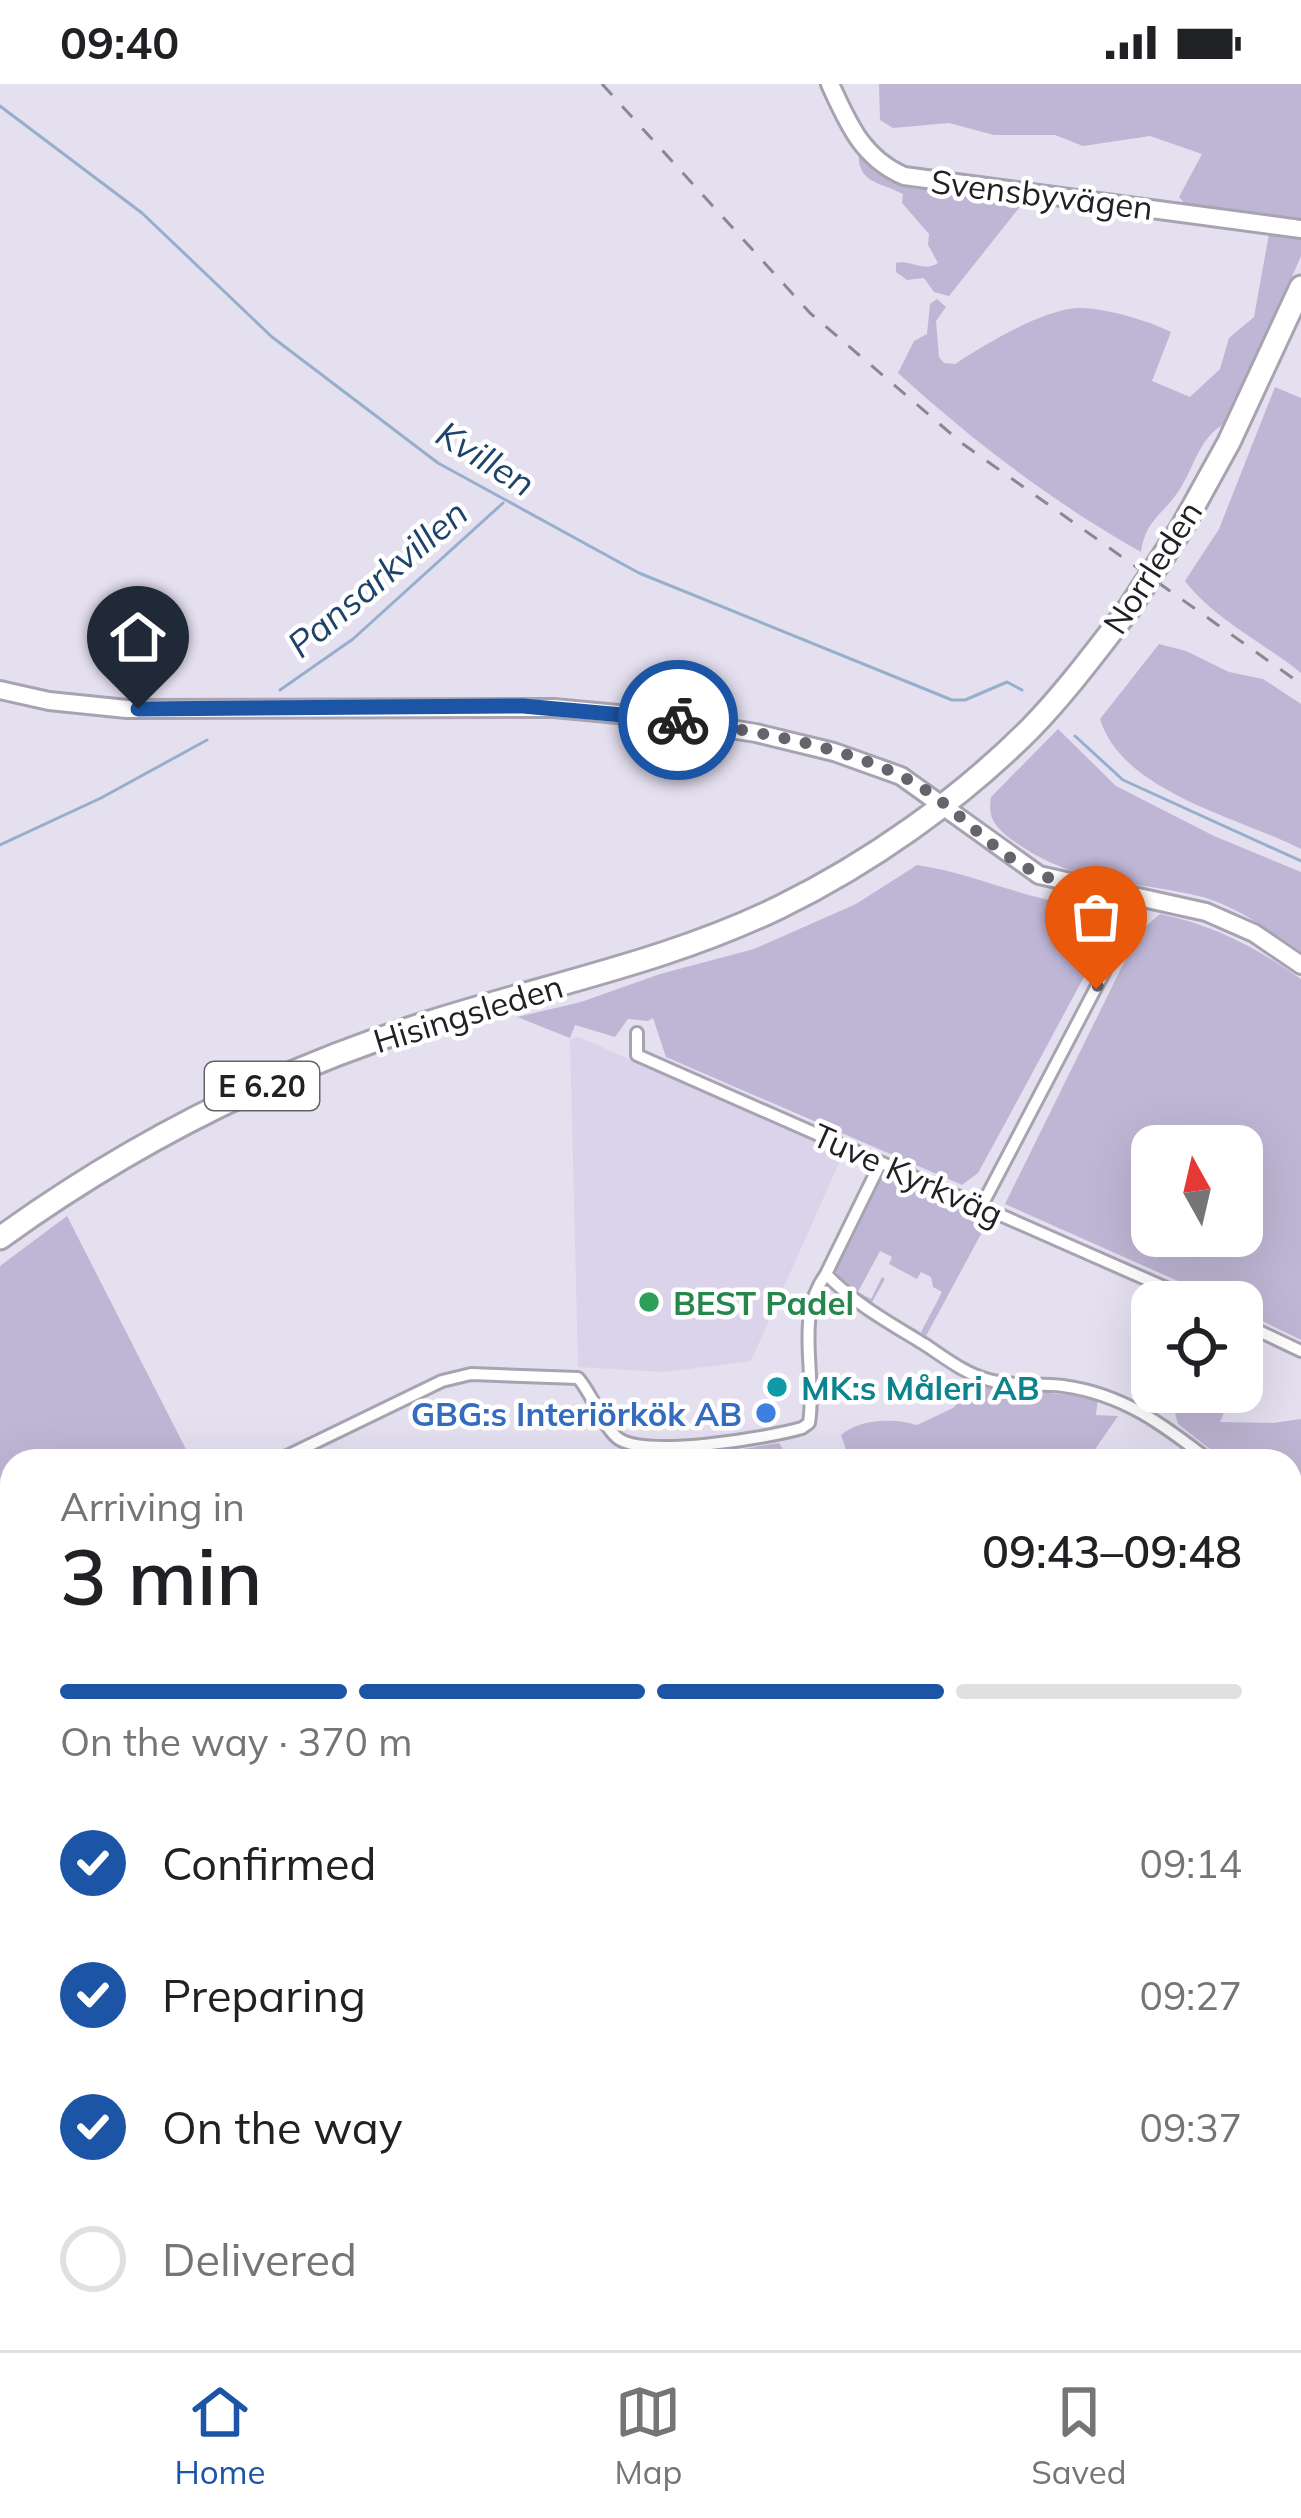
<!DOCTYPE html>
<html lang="en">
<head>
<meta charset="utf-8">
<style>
  :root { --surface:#fff; --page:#f2f2f2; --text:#202124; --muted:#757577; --line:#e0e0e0; --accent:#1c55a6 }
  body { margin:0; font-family:Mulish,sans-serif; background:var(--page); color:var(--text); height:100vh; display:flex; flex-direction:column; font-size:45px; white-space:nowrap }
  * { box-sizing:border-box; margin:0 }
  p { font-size:39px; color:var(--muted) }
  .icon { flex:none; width:66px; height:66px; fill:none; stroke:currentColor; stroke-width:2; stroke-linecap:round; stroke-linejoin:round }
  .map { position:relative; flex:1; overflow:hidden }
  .drawer { position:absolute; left:0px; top:1365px; width:1302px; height:903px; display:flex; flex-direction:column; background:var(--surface); border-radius:36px 36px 0 0; box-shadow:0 12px 48px #0002 }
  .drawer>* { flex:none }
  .needle { width:78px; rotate:352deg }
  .tools { position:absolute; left:1131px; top:1041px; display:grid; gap:24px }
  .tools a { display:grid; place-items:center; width:132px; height:132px; border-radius:24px; background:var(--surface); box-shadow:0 12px 48px #0002; font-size:60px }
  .pin { position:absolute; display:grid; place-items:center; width:102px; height:102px; color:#fff; margin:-123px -51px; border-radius:50% 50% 50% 0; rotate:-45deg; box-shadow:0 0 12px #0007 }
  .pin .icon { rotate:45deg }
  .courier { position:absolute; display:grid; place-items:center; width:120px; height:120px; margin:-60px; border:9px solid #1c55a6; border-radius:50%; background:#fff; color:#222; box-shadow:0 3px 15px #0007 }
  .overview em { font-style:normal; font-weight:600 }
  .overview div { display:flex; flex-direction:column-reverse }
  .overview { display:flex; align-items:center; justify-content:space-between; height:204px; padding:0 60px }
  h1 { font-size:78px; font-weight:600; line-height:90px }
  .bar { display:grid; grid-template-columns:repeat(4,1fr); gap:18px 12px; align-content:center; height:144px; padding:0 60px }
  .bar i { height:15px; border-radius:9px; background:var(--line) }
  .bar .active { background:var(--accent) }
  .bar p { grid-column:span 4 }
  ol { padding:0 60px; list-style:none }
  li { display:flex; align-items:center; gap:36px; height:132px }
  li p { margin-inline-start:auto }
  li .icon { padding:12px; border-radius:50%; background:var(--accent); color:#fff; stroke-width:4 }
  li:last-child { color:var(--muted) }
  li i { width:66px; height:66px; border:6px solid var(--line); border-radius:50% }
  .status { display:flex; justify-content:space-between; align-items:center; height:84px; padding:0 60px; background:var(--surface); direction:ltr }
  .status svg { height:33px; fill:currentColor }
  .menu { display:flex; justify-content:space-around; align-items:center; height:168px; border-top:3px solid var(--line); background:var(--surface); font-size:33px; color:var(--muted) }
  .menu a { display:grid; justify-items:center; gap:6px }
  .menu .active { color:var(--accent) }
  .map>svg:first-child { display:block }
  .built { fill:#dad3ea }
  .green { fill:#bfb6d5; fill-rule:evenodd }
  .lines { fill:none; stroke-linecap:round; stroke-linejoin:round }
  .stream { stroke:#96afcc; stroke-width:3 }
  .street-casing { stroke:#a7a3b1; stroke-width:16 }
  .secondary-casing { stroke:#a7a3b1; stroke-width:22 }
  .highway-casing { stroke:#a7a3b1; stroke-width:27 }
  .street { stroke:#fff; stroke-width:10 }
  .secondary { stroke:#fff; stroke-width:16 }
  .highway { stroke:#fff; stroke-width:21 }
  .rail { stroke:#8a8792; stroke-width:3; stroke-dasharray:15 15; stroke-linecap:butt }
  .highway-bridge-casing { stroke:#a7a3b1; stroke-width:27; stroke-linecap:butt }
  .highway-bridge { stroke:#fff; stroke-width:21 }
  .done { stroke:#66636c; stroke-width:12; stroke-dasharray:0 21.6 }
  .route { stroke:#1c55a6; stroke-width:15 }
  .leisure-dot { fill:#2e9e5b; stroke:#fff; stroke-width:4.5 }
  .culture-dot { fill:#0f9aa8; stroke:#fff; stroke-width:4.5 }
  .shop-dot { fill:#3f7fe0; stroke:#fff; stroke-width:4.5 }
  .labels { text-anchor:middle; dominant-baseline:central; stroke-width:9; stroke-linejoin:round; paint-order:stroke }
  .shield { fill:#fff; stroke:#646366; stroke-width:3 }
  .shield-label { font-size:30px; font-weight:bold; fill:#212025 }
  .street-label { font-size:33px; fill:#212025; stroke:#fff }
  .leisure-label { font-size:33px; font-weight:bold; fill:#27864d; stroke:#fff; text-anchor:start }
  .culture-label { font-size:33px; font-weight:bold; fill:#0d838f; stroke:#fff; text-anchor:start }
  .shop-label { font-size:33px; font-weight:bold; fill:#366cbe; stroke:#fff; text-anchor:end }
  .water-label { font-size:36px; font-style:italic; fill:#1e436a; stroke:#fff }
</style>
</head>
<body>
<div class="status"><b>09:40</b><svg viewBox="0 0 49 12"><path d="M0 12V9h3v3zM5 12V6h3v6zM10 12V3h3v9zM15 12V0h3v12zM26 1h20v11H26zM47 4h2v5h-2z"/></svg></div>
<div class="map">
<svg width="1301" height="2266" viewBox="0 0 1301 2266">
  <rect width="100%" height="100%" fill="#e5e0f0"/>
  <path class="built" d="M579 953 843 1070 751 1277 665 1288 578 1283 570 955Z"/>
  <path class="green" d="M879 0H1301V136L1187 122 1179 113 1202 70 1150 52 1083 62 1055 51H994L949 39 893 44 880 36Z
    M859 66 875 80 1027 114 949 212 934 208 924 194 907 196 896 188V179C911 175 923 189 938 179L928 161 929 150 902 119 903 110C878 97 856 99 859 66Z
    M1269 150 1301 154V172L1228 338C1199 352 1196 380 1180 405 1163 431 1146 435 1141 468 1052 418 973 357 898 289L914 257 927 250 930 220 937 215 946 223 936 237 939 273 944 279 955 280C983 261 1044 225 1078 224 1102 223 1150 237 1171 248L1152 297 1190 313 1220 285 1229 254 1254 233Z
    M1275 303 1301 314V589C1263 558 1215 536 1185 497L1219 445Z
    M1159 560 1186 567 1229 588 1263 595 1301 620V765C1238 733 1122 708 1100 635Z
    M1058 645 1116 702 1214 752 1301 788V868C1271 848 1238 823 1203 813 1131 795 1080 803 1015 758 997 745 987 736 991 713Z
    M917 781C980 790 1039 823 1104 823L1110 831 1099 865 1001 1047 978 1089 962 1101 666 973 653 934 648 937 628 935 615 953 575 941 570 954 517 933 581 918 660 890 754 865 856 820Z
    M1160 830C1214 841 1257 864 1301 895V1256L1242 1227V1218H1225L1005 1120 1139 848ZM1152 1062H1242V1152H1152Z
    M890 1089 980 1130 987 1139 926 1252 921 1248 942 1208 933 1203 931 1193 921 1188 917 1195 889 1180 892 1173 880 1167 858 1208 871 1215 882 1193 885 1195 870 1222 837 1197 836 1186 881 1091Z
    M67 1132 192 1377H12V1441L0 1392V1182Z
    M974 1301 1098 1314 1096 1331 1118 1332 1087 1377H850L841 1351C860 1335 894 1334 917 1341L953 1324Z
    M1169 1308H1233L1220 1338 1273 1339 1301 1335V1431L1290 1424V1377H1225L1178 1340Z
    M779 1359 790 1377H700L707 1371Z
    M1301 1450V1540L1290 1549V1472Z
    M1301 1645V2266H0V1903L12 1859V2256H1290V1646Z"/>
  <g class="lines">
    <path class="stream" d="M0 22 142 129 272 253 438 379 639 489 952 616H965L1007 598 1022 606
      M280 606 353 555 503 419
      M1075 652 1123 696 1301 777
      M0 761 101 714 207 656"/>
    <defs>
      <path id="street" d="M637 949V971L1198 1218
        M880 1080 826 1190C855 1220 888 1238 924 1260 944 1273 965 1290 989 1296 1012 1303 1039 1299 1063 1302 1123 1310 1164 1341 1210 1377
        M981 1123 1143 814
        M1242 1239 1301 1267
        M277 1377 442 1297 471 1290 578 1294C593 1311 604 1345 619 1355 648 1374 767 1354 802 1344L809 1339C817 1290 794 1233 826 1190
        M1290 1437 1301 1445
        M0 1451 12 1449"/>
      <path id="secondary" d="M830 0C848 39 862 74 904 92L1301 145
        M0 606 49 617 127 625 554 624 660 634 756 649 834 668 901 692 1039 791 1206 828 1254 849 1301 881"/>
      <path id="highway" d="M1181 445 1229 358 1301 203
        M0 1154C130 1060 274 987 427 939 546 901 667 878 780 823 870 779 959 716 1030 645 1066 608 1097 566 1128 526"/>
    </defs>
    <use href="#street" class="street-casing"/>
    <use href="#secondary" class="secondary-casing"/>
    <use href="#highway" class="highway-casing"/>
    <use href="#street" class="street"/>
    <use href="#secondary" class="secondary"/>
    <use href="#highway" class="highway"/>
    <path class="rail" d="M602 0 810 229 859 271 963 360 1301 600"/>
    <defs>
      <path id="highway-bridge" d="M1128 526 1181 445"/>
    </defs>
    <use href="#highway-bridge" class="highway-bridge-casing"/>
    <use href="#highway-bridge" class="highway-bridge"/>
  </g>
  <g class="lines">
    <path class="done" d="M678 636C752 647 833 659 901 692 948 714 982 759 1027 784 1061 803 1105 806 1142 814L1096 905"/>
    <path class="route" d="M138 625 523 622 678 636"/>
  </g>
  <circle class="leisure-dot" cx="649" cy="1218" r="12"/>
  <circle class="culture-dot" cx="777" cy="1303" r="12"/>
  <circle class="shop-dot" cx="766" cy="1329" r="12"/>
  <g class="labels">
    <rect class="shield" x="205" y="978" width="114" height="48" rx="9"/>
    <g class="shield-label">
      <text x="262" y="1002">E 6.20</text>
    </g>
    <g class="street-label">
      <text transform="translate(1042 110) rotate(7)">Svensbyvägen</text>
      <text transform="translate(1152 483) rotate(-57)">Norrleden</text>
      <text transform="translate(468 929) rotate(-17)">Hisingsleden</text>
      <text transform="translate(908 1090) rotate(24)">Tuve Kyrkväg</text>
    </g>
    <g class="leisure-label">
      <text x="673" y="1218">BEST Padel</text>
    </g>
    <g class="culture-label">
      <text x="801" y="1303">MK:s Måleri AB</text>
    </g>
    <g class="shop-label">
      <text x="742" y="1329">GBG:s Interiörkök AB</text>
    </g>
    <g class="water-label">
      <text transform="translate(486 374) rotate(32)">Kvillen</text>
      <text transform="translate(377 494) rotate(-40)">Pansarkvillen</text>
    </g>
  </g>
</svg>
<div class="tools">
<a><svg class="needle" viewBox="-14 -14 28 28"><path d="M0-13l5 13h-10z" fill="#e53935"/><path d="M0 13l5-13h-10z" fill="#757577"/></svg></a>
<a><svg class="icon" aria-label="locate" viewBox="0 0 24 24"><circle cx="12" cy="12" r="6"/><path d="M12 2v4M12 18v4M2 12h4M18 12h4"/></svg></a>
</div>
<div class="pin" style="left:1096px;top:905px;background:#ea580c"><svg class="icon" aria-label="bag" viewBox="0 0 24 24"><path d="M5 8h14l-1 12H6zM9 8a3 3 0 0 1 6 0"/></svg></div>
<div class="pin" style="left:138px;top:625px;background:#1f2937"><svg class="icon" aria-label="home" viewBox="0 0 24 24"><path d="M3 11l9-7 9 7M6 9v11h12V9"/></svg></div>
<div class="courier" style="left:678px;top:636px"><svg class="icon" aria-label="bike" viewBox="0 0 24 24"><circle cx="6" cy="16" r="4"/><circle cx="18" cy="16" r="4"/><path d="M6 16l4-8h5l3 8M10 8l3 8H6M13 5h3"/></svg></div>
<section class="drawer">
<div class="overview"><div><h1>3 min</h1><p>Arriving in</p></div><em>09:43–09:48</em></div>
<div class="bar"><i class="active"></i><i class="active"></i><i class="active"></i><i></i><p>On the way · 370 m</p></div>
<ol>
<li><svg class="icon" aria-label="check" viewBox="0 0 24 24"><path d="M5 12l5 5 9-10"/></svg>Confirmed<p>09:14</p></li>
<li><svg class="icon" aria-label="check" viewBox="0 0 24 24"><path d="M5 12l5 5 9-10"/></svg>Preparing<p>09:27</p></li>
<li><svg class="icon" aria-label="check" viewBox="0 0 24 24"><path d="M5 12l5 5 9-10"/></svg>On the way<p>09:37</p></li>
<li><i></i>Delivered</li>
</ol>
</section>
</div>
<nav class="menu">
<a class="active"><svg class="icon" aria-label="home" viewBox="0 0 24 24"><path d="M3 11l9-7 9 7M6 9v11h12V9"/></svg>Home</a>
<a><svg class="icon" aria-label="map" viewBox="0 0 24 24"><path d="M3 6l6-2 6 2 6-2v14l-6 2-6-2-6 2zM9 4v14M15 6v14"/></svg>Map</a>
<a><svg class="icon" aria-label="saved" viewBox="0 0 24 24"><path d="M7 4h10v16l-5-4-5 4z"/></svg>Saved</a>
</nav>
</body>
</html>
